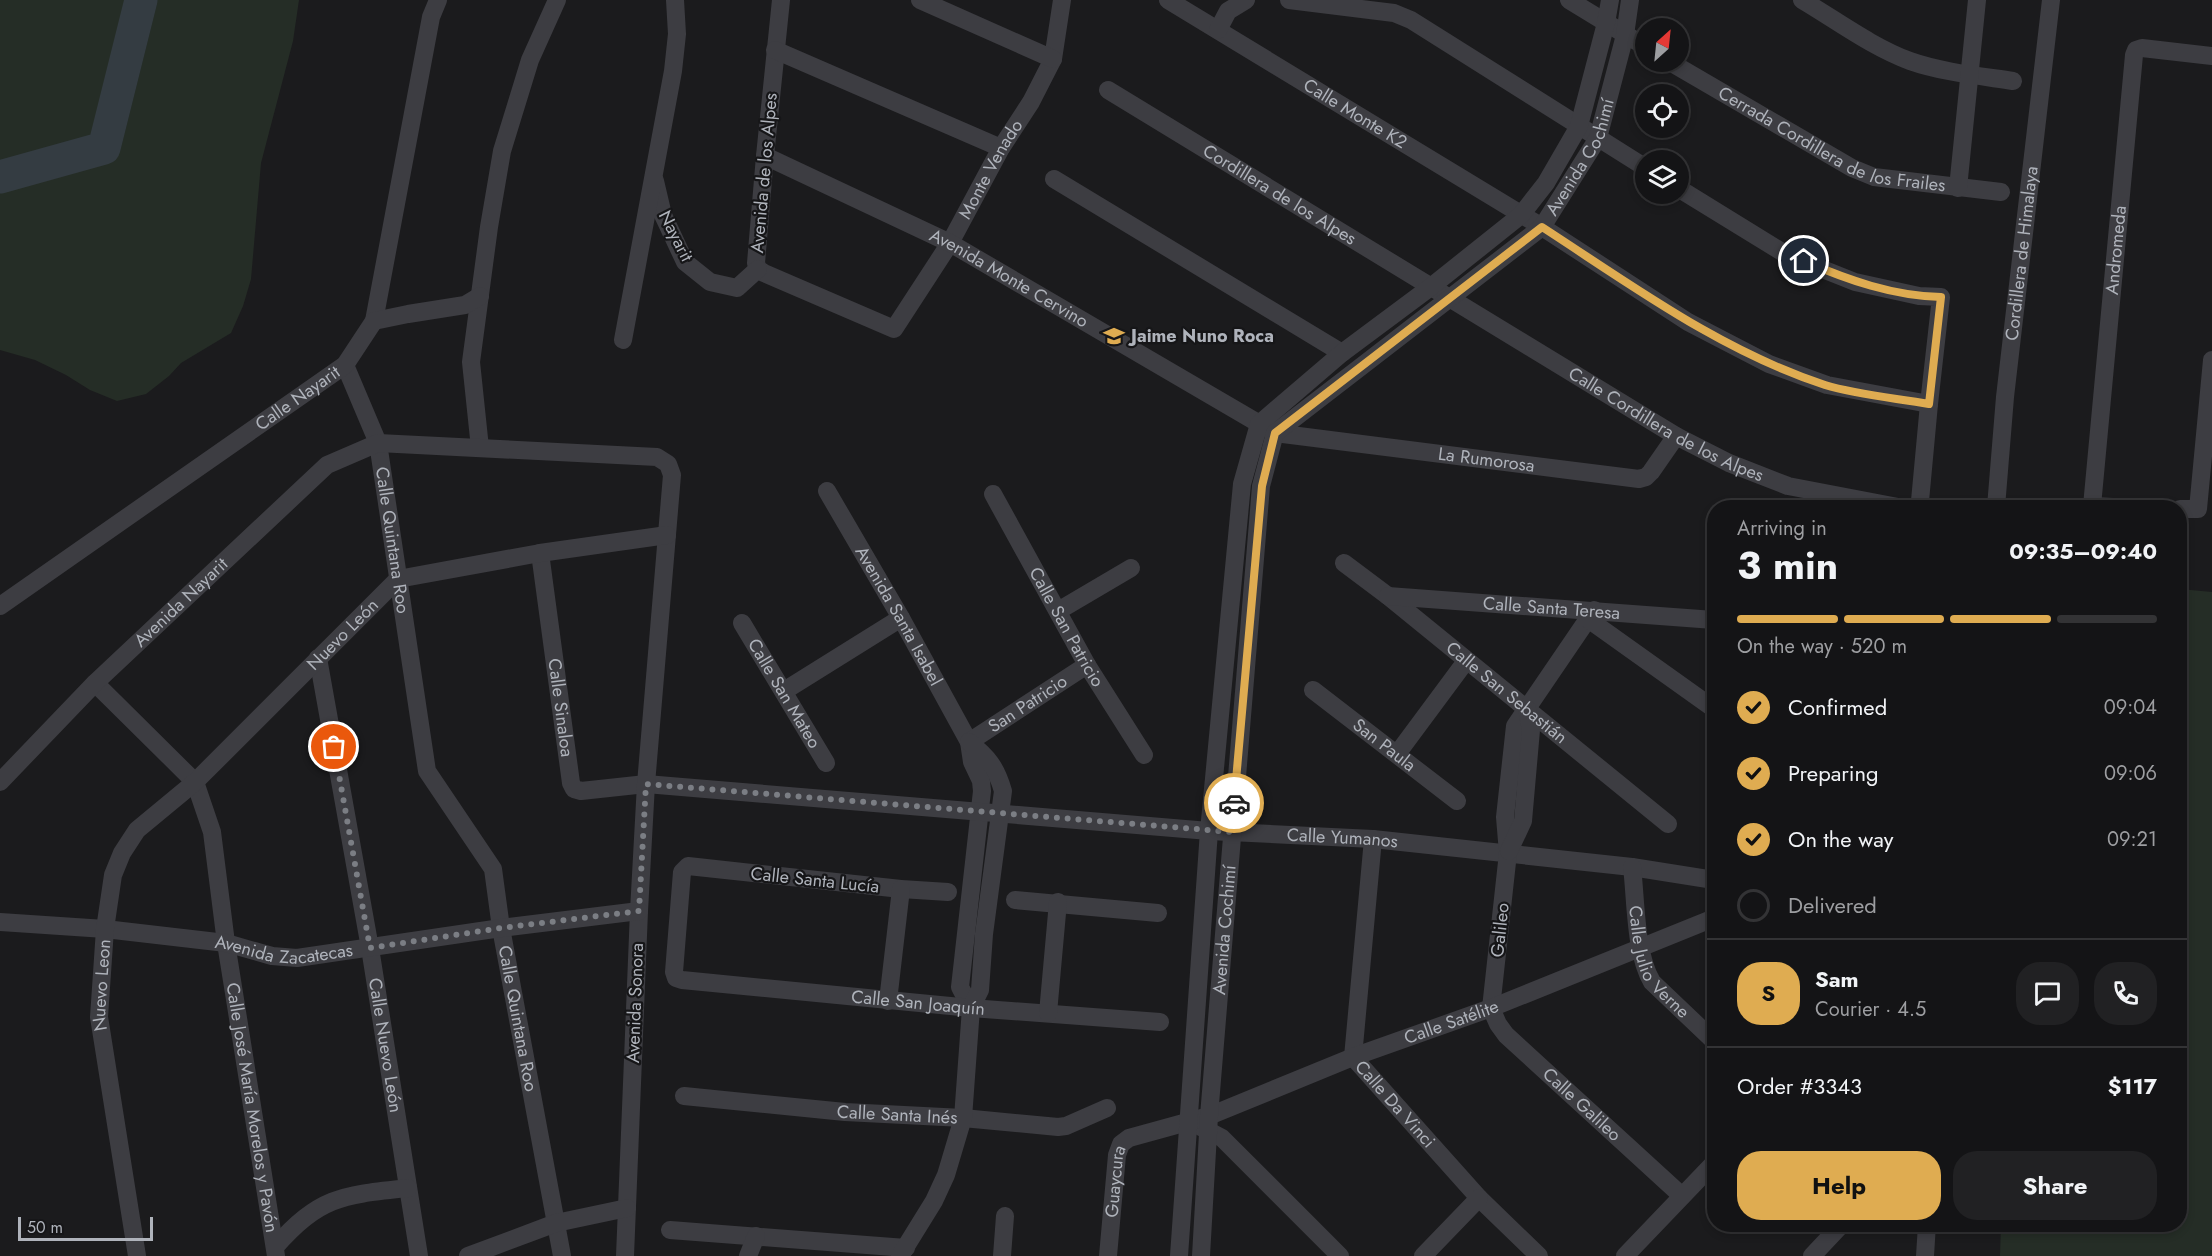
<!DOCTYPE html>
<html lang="en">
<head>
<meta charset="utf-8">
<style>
  :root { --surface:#141416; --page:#212123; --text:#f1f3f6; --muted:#9d9ea1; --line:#333335; --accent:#dfac51 }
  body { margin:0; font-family:Jost,sans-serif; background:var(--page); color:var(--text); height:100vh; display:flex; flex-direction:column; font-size:22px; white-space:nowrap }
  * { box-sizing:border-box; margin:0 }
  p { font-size:20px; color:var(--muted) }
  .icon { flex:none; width:33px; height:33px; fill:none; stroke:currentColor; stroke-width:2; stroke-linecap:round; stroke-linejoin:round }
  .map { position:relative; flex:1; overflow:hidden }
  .sheet { position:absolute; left:1707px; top:500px; width:480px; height:732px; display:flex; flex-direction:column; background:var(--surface); border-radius:24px; box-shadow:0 3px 9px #0003,0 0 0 2px var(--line) }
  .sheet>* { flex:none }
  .needle { width:39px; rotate:27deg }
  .tools { position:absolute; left:1635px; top:18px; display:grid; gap:12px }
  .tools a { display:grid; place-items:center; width:54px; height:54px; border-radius:50%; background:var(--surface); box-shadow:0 3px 9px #0003,0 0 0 2px var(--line); font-size:30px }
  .scale { position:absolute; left:18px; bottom:15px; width:135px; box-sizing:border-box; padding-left:6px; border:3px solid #afb3bb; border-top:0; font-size:16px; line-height:21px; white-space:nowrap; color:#afb3bb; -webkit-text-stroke:4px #161618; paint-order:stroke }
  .pin { position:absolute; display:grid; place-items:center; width:51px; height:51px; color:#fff; margin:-26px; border:3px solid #fff; border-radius:50%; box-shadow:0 2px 6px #0007 }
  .courier { position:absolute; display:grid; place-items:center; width:60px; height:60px; margin:-30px; border:4px solid #dfac51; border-radius:50%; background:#fff; color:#222; box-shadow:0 2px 8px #0007 }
  .headline em { font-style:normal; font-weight:700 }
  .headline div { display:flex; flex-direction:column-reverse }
  .headline { display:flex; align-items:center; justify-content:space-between; height:102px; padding:0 30px }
  h1 { font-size:39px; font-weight:700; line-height:45px }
  .bar { display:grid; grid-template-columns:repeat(4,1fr); gap:9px 6px; align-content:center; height:72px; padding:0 30px }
  .bar i { height:8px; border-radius:4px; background:var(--line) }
  .bar .current { background:var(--accent) }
  .bar p { grid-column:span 4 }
  .line { display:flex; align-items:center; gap:15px; padding:0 30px; border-top:2px solid var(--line) }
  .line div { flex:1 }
  .round { display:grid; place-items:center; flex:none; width:63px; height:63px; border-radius:24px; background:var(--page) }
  ol { padding:0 30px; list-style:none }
  li { display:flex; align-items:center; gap:18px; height:66px }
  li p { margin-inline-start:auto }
  li .icon { padding:6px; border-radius:50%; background:var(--accent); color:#111; stroke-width:4 }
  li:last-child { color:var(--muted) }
  li i { width:33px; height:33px; border:3px solid var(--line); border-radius:50% }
  .cta { display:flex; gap:12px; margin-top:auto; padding:12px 30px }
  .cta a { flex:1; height:69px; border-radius:24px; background:var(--accent); color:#111; font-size:24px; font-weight:700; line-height:69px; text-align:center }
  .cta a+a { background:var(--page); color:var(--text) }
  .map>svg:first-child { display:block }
  .green { fill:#252d26 }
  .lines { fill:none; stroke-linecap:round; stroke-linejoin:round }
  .river { stroke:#343c42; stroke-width:33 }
  .minor { stroke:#3d3d42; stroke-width:18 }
  .done { stroke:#7b7e84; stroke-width:6; stroke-dasharray:0 10.8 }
  .route { stroke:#dfac51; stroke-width:8 }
  .labels { text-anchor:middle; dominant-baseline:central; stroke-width:4.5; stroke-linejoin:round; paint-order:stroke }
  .street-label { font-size:18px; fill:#afb3bb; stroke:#161618 }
  .poi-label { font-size:18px; font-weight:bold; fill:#afb3bb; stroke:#161618; text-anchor:start }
</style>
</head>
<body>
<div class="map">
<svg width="2212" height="1256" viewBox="0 0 2212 1256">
  <rect width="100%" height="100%" fill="#1b1b1d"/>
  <path class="green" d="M0 0H299L293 41 261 163 251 279 243 306 231 333 181 363 169 376 146 394 117 401 90 390 66 375 35 360 0 350Z
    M2180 589 2212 592V1256H2000L2001 1224H2180Z"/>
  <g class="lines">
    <path class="river" d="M0 177 104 148 141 0"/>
    <g class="minor">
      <path id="s1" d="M781 0 765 156 756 263 758 269 764 273 894 329 950 243 1001 148 1031 102 1053 59 1062 0"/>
      <path d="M920 0 1053 59"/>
      <path id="s2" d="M1168 0 1542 227 1688 322 1769 364 1827 385 1929 404"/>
      <path d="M1289 0 1394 13 1411 20 1646 168"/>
      <path d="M1569 0 1646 47"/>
      <path d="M1802 0C1836 20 1872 47 1910 61 1941 72 1980 76 2013 81"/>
      <path d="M1218 30 1228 11 1246 0"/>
      <path d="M775 50 1001 148"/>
      <path id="s3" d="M1670 62 1852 168 1874 177 2001 192"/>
      <path id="s4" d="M1108 90 1676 436 1729 463 1788 486 1898 507"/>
      <path id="s5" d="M765 156 950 243 1275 433 1639 479 1646 477 1651 472 1676 436"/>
      <path d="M1054 179 1342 353"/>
      <path d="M655 181 663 215 685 262 710 282 737 288 758 269"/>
      <path d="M1678 188 1787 255 1855 282 1919 296 1941 297 1929 404 1920 501 1918 507"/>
      <path d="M1958 188 1977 0"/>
      <path d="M374 321 431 17 438 0"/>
      <path d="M623 340 673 71 677 34 675 0"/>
      <path id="s6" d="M345 365 378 443 427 771 493 869 501 928 562 1256"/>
      <path d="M480 448 471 362 489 227 502 151 530 60 557 0"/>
      <path id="s7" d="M827 491 901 618 969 742 972 762 981 781 982 791 960 987 971 1008"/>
      <path id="s8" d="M993 494 1087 665 1144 755"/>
      <path id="s9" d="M1996 507 2005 397 2051 0"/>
      <path id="s10" d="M2113 507 2092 506 2134 55 2136 50 2142 48 2212 56"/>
      <path d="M2180 509H2198L2212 360"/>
      <path id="s11" d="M540 553 571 783 574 789 581 791 646 784 1209 831 1373 839 1632 867 1714 880"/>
      <path id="s12" d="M1344 563 1388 596 1668 824"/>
      <path id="s13" d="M1388 596 1714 620"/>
      <path id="s14" d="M0 606 345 365 374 321 408 314 465 305 480 296"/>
      <path id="s15" d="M1594 610 1515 726 1505 817 1508 853 1491 1008 1498 1024 1506 1035 1682 1196"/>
      <path d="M1058 611 1131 568"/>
      <path d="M1588 619 1710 706"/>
      <path id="s16" d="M742 623 826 763"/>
      <path id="s17" d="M318 658 370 948 419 1256"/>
      <path id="s18" d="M95 683 195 782 212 832 226 943 276 1256"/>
      <path id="s19" d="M1313 690 1457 801"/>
      <path d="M784 691 901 618"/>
      <path id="s20" d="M969 742 1087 665"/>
      <path d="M1397 754 1466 661"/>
      <path id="s21" d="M0 782 95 683 327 465 378 443 657 457 668 464 672 475 646 784 639 911 625 1256"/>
      <path id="s22" d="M1373 839 1353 1057 1479 1198 1539 1256"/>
      <path d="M1509 851 1523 821 1531 730 1527 709"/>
      <path id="s23" d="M1632 867C1636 900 1635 954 1652 982L1714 1041"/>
      <path id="s24" d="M948 892 901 889 688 866 682 872 674 972 676 978 682 980 971 1008 1160 1022"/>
      <path d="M1015 900 1158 913"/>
      <path id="s25" d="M0 922 105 929 226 943 272 956 297 958 501 928 639 911"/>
      <path d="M888 1001 901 889"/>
      <path d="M1048 1013 1058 902"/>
      <path id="s26" d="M684 1096 845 1112 963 1118 1058 1127 1066 1126 1107 1108"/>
      <path d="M1201 1127 1222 1138 1340 1256"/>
      <path d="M670 1230 906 1248"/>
      <path d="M275 1247C320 1196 343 1195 408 1188"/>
      <path id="s27" d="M137 1256 99 1017 105 929 113 875 122 853 137 830 195 782 398 579 540 553 667 535"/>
      <path d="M468 1256 556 1223 627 1208"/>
      <path d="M748 1256 756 1236"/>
      <path d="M900 1256 934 1201 946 1175 963 1118 971 1008 980 990 984 934 1003 791C996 767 988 757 969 742"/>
      <path d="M1002 1256 1005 1216"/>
      <path id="s28" d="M1108 1256 1117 1155 1121 1144 1129 1138 1209 1116 1353 1057 1491 1008 1714 918"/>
      <path d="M1179 1256 1209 831 1242 484 1259 424 1342 353 1432 286 1521 215 1546 183 1579 126 1606 23 1610 0"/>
      <path id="s29" d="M1201 1256 1209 1116 1261 486 1275 433 1542 227 1598 138 1625 35 1630 0"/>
      <path d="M1423 1256 1479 1198"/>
      <path d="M1625 1256 1714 1163"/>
      <path d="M1812 1256 1842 1224"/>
      <path d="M1925 1256 1927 1224"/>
    </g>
  </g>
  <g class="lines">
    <path class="done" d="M334 747 370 948 501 928 639 911 646 784 1232 832 1234 803"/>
    <path class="route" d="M1234 803 1262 486 1275 433 1542 227C1633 286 1721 351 1825 385 1858 395 1895 398 1929 404L1941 297C1893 296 1848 280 1804 261"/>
  </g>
  <defs>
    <symbol id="school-bare" viewBox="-9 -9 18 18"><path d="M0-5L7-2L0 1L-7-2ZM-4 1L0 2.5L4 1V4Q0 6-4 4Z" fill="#dfac51" stroke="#161618" stroke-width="2.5" paint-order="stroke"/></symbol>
  </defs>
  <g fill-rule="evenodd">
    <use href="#school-bare" x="1099" y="321" width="30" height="30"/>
  </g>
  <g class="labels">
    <g class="street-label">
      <text stroke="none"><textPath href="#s2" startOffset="219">Calle Monte K2</textPath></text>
      <text stroke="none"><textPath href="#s3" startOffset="182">Cerrada Cordillera de los Frailes</textPath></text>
      <text stroke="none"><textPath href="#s29" startOffset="1245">Avenida Cochimí</textPath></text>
      <text stroke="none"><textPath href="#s1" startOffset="606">Monte Venado</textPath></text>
      <text transform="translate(764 173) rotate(-85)">Avenida de los Alpes</text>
      <text stroke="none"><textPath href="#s4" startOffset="201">Cordillera de los Alpes</textPath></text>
      <text transform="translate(676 236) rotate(63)">Nayarit</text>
      <text stroke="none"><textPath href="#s10" startOffset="278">Andromeda</textPath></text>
      <text stroke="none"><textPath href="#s9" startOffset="255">Cordillera de Himalaya</textPath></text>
      <text stroke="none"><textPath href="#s5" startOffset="273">Avenida Monte Cervino</textPath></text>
      <text stroke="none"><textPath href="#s14" startOffset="363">Calle Nayarit</textPath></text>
      <text stroke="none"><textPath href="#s4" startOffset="651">Calle Cordillera de los Alpes</textPath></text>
      <text stroke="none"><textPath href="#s5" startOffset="794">La Rumorosa</textPath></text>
      <text stroke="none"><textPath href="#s6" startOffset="183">Calle Quintana Roo</textPath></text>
      <text stroke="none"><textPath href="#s21" startOffset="255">Avenida Nayarit</textPath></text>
      <text stroke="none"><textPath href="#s13" startOffset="164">Calle Santa Teresa</textPath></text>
      <text stroke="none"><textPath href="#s7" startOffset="144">Avenida Santa Isabel</textPath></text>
      <text stroke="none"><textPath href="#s8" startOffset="152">Calle San Patricio</textPath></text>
      <text stroke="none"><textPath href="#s27" startOffset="720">Nuevo León</textPath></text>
      <text stroke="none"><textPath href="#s16" startOffset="82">Calle San Mateo</textPath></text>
      <text stroke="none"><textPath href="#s12" startOffset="208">Calle San Sebastián</textPath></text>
      <text stroke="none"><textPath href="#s20" startOffset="70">San Patricio</textPath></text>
      <text stroke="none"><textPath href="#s11" startOffset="156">Calle Sinaloa</textPath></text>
      <text stroke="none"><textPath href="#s19" startOffset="90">San Paula</textPath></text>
      <text stroke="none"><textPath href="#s11" startOffset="1010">Calle Yumanos</textPath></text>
      <text transform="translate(815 880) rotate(6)">Calle Santa Lucía</text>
      <text stroke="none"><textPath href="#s29" startOffset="327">Avenida Cochimí</textPath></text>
      <text transform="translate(1500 930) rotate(-84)">Galileo</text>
      <text stroke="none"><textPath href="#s25" startOffset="286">Avenida Zacatecas</textPath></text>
      <text stroke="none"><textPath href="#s23" startOffset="102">Calle Julio Verne</textPath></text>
      <text stroke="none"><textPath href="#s27" startOffset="274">Nuevo Leon</textPath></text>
      <text transform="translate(635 1003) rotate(-88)">Avenida Sonora</text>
      <text stroke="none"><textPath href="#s24" startOffset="620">Calle San Joaquín</textPath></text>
      <text stroke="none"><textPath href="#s6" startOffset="686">Calle Quintana Roo</textPath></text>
      <text stroke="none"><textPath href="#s28" startOffset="466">Calle Satélite</textPath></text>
      <text stroke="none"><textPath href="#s17" startOffset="393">Calle Nuevo León</textPath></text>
      <text stroke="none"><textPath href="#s22" startOffset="282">Calle Da Vinci</textPath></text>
      <text stroke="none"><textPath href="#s15" startOffset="558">Calle Galileo</textPath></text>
      <text stroke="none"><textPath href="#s18" startOffset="472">Calle José María Morelos y Pavón</textPath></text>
      <text stroke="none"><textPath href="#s26" startOffset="214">Calle Santa Inés</textPath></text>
      <text stroke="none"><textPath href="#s28" startOffset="75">Guaycura</textPath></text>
    </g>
    <g class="poi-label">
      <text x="1131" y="336">Jaime Nuno Roca</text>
    </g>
  </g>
</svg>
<div class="tools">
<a><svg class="needle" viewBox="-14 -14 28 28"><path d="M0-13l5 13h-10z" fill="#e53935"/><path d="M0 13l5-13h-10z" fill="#9d9ea1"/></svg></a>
<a><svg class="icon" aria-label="locate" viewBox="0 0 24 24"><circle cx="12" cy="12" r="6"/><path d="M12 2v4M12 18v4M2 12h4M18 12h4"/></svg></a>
<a><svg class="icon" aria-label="layers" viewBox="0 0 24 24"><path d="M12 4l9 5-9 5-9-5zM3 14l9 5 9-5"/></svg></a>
</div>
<div class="scale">50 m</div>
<div class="pin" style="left:334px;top:747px;background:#ea580c"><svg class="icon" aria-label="bag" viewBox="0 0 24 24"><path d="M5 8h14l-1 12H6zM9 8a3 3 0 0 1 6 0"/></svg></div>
<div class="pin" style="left:1804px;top:261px;background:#1f2937"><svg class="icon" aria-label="home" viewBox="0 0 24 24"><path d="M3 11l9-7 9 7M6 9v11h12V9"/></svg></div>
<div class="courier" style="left:1234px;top:803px"><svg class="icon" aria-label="car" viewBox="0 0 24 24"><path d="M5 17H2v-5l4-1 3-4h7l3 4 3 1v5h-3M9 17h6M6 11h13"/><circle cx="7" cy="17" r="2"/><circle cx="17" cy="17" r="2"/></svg></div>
<section class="sheet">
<div class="headline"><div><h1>3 min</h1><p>Arriving in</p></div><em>09:35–09:40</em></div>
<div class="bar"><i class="current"></i><i class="current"></i><i class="current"></i><i></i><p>On the way · 520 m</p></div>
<ol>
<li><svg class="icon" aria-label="check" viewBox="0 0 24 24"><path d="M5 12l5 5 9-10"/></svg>Confirmed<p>09:04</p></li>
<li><svg class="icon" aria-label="check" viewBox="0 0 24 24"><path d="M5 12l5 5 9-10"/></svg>Preparing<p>09:06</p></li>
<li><svg class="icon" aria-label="check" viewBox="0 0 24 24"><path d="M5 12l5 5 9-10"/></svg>On the way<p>09:21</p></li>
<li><i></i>Delivered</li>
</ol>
<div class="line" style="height:108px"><b class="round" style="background:var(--accent);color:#111">S</b><div><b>Sam</b><p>Courier · 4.5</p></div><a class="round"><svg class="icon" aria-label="chat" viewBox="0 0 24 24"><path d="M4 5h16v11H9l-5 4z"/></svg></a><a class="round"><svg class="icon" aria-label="phone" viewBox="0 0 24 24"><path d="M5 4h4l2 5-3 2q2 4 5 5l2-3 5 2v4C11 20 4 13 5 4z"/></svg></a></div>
<div class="line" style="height:78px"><div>Order #3343</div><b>$117</b></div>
<div class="cta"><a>Help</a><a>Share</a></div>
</section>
</div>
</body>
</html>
